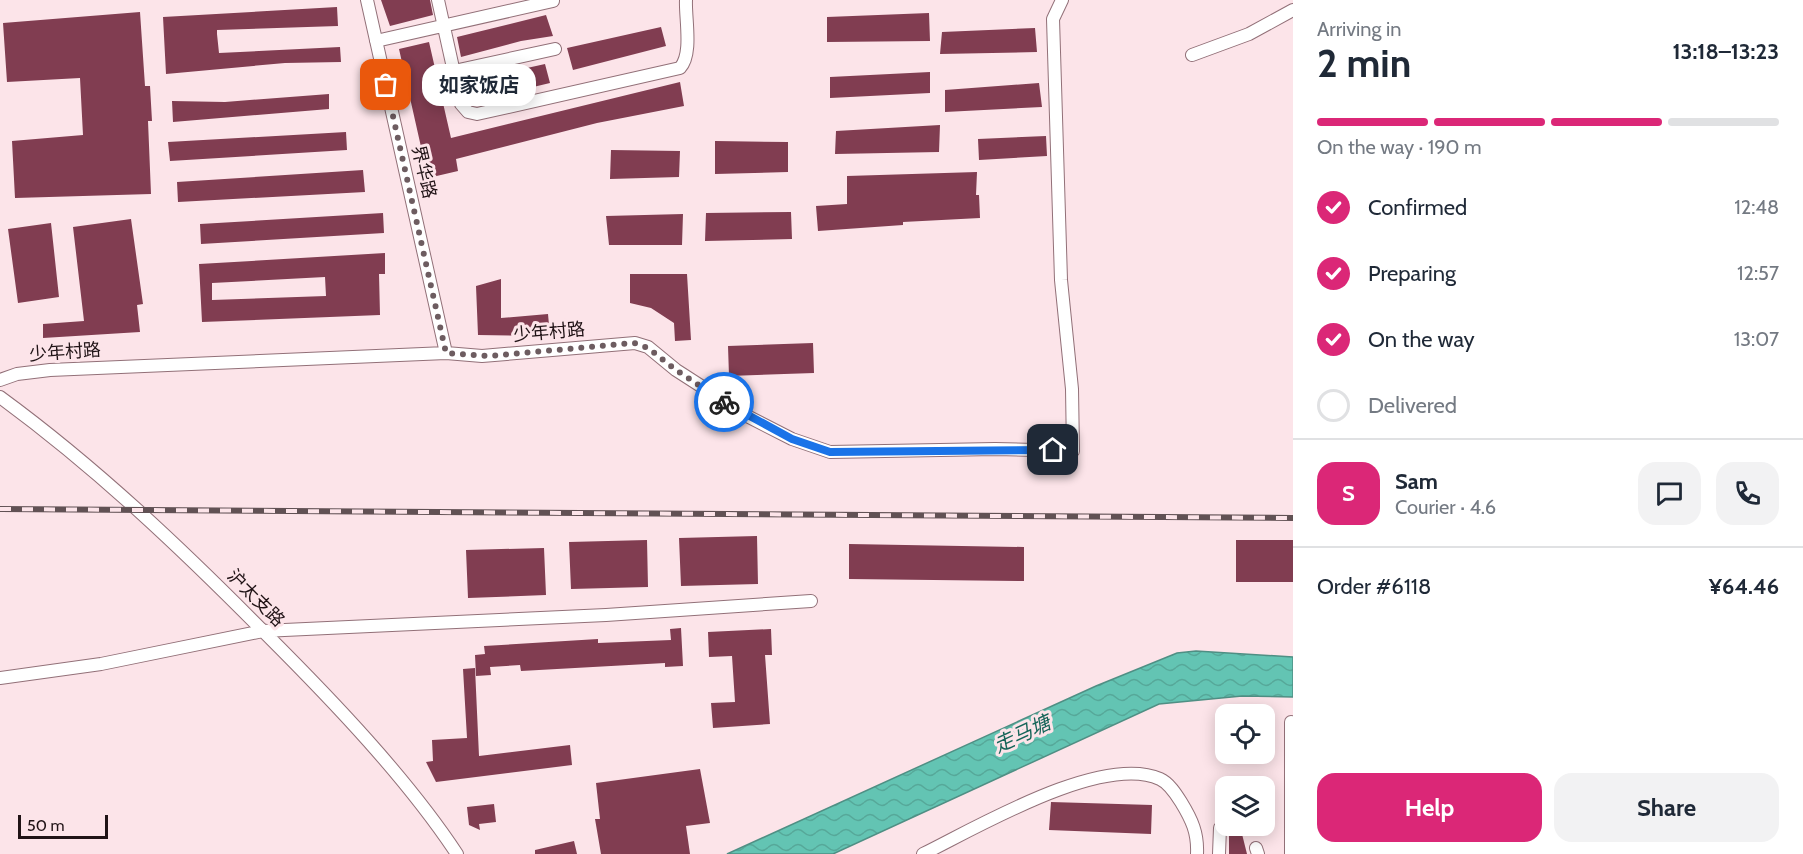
<!DOCTYPE html>
<html lang="en">
<head>
<meta charset="utf-8">
<style>
  :root { --surface:#fff; --page:#f2f2f3; --text:#1f2937; --muted:#747a83; --line:#e0e1e3; --accent:#db2777 }
  body { margin:0; font-family:Cabin,"Noto Sans SC",sans-serif; background:var(--page); color:var(--text); height:100vh; display:flex; flex-direction:column; font-size:22px; white-space:nowrap }
  * { box-sizing:border-box; margin:0 }
  p { font-size:20px; color:var(--muted) }
  .icon { flex:none; width:33px; height:33px; fill:none; stroke:currentColor; stroke-width:2; stroke-linecap:round; stroke-linejoin:round }
  .map { position:relative; flex:1; overflow:hidden }
  .sheet { display:flex; flex-direction:column; background:var(--surface); width:510px }
  .sheet>* { flex:none }
  .tools { position:absolute; left:1215px; top:704px; display:grid; gap:12px }
  .tools a { display:grid; place-items:center; width:60px; height:60px; border-radius:12px; background:var(--surface); box-shadow:0 3px 15px #0003; font-size:30px }
  .scale { position:absolute; left:18px; bottom:15px; width:90px; box-sizing:border-box; padding-left:6px; border:3px solid #201316; border-top:0; font-size:16px; line-height:21px; white-space:nowrap; color:#201316; -webkit-text-stroke:4px #fce4e9; paint-order:stroke }
  .pin { position:absolute; display:grid; place-items:center; width:51px; height:51px; color:#fff; margin:-26px; border-radius:12px; box-shadow:0 3px 9px #0006 }
  .courier { position:absolute; display:grid; place-items:center; width:60px; height:60px; margin:-30px; border:4px solid #1a73e8; border-radius:50%; background:#fff; color:#222; box-shadow:0 2px 8px #0007 }
  .bubble { position:absolute; height:42px; border-radius:18px; background:var(--surface); box-shadow:0 3px 15px #0003; font-size:20px; font-weight:700; line-height:42px; text-align:center }
  .summary em { font-style:normal; font-weight:700 }
  .summary div { display:flex; flex-direction:column-reverse }
  .summary { display:flex; align-items:center; justify-content:space-between; height:102px; padding:0 24px }
  h1 { font-size:39px; font-weight:700; line-height:45px }
  .bar { display:grid; grid-template-columns:repeat(4,1fr); gap:9px 6px; align-content:center; height:72px; padding:0 24px }
  .bar i { height:8px; border-radius:4px; background:var(--line) }
  .bar .selected { background:var(--accent) }
  .bar p { grid-column:span 4 }
  .line { display:flex; align-items:center; gap:15px; padding:0 24px; border-top:2px solid var(--line) }
  .line div { flex:1 }
  .round { display:grid; place-items:center; flex:none; width:63px; height:63px; border-radius:18px; background:var(--page) }
  ol { padding:0 24px; list-style:none }
  li { display:flex; align-items:center; gap:18px; height:66px }
  li p { margin-inline-start:auto }
  li .icon { padding:6px; border-radius:50%; background:var(--accent); color:#fff; stroke-width:4 }
  li:last-child { color:var(--muted) }
  li i { width:33px; height:33px; border:3px solid var(--line); border-radius:50% }
  .action { display:flex; gap:12px; margin-top:auto; padding:12px 24px }
  .action a { flex:1; height:69px; border-radius:18px; background:var(--accent); color:#fff; font-size:24px; font-weight:700; line-height:69px; text-align:center }
  .action a+a { background:var(--page); color:var(--text) }
  main { display:flex; flex:1; min-height:0 }
  .map>svg:first-child { display:block }
  .water { fill:url(#water-waves); stroke:#4f8f84; stroke-width:1.5 }
  .building { fill:#813d51; fill-rule:evenodd }
  .lines { fill:none; stroke-linecap:round; stroke-linejoin:round }
  .minor-casing { stroke:#927078; stroke-width:14 }
  .minor { stroke:#fff; stroke-width:12 }
  .rail-casing { stroke:#615154; stroke-width:6 }
  .rail { stroke:#fce4e9; stroke-width:4; stroke-dasharray:11; stroke-linecap:butt }
  .done { stroke:#6d5c60; stroke-width:6; stroke-dasharray:0 10.8 }
  .route { stroke:#1a73e8; stroke-width:8 }
  .labels { text-anchor:middle; dominant-baseline:central; stroke-width:6; stroke-linejoin:round; paint-order:stroke }
  .street-label { font-size:18px; fill:#201316; stroke:#fce4e9 }
  .water-label { font-size:20px; font-style:italic; fill:#166559; stroke:#fce4e9 }
</style>
</head>
<body>
<main>
<div class="map">
<svg width="1293" height="854" viewBox="0 0 1293 854">
  <defs>
    <pattern id="water-waves" width="16" height="10" patternUnits="userSpaceOnUse" patternTransform="scale(1.5)"><rect width="16" height="10" fill="#63c4b3"/><path d="M0 5q4-4 8 0t8 0" fill="none" stroke="#56a899"/></pattern>
  </defs>
  <rect width="100%" height="100%" fill="#fce4e9"/>
  <path class="water" d="M1196 651 1293 657V697L1242 696 1159 704 833 854H727L1096 686 1177 653Z"/>
  <path class="building" d="M381 0H430L433 15 390 26Z
    M337 7 338 26 217 30V34L219 53 340 47 341 62 285 63 166 74 163 17Z
    M140 12 145 86H150L152 121H148L151 194 15 198 12 141 83 135 80 78 7 82 3 23Z
    M929 13 930 41 827 42V17Z
    M546 15 553 36 521 41 461 57 457 37Z
    M661 27 666 46 573 70 567 48Z
    M1035 28 1037 52 940 54 942 32Z
    M429 42 451 138 680 82 684 106 597 123 456 159 458 171 428 178 399 49Z
    M545 64 550 83 470 102 469 100 464 82Z
    M930 72V93L830 98V77Z
    M1039 83 1042 107 945 112V90Z
    M329 94V109L173 122 172 101 225 102Z
    M940 125 939 152 835 154 836 131Z
    M346 132 347 150 170 161 168 142Z
    M1046 136 1047 156 979 160 978 139Z
    M715 141 788 142V172L715 174Z
    M611 150 680 151 679 177 610 179Z
    M363 170 365 192 178 202 177 182Z
    M977 172 976 195H979L980 218 903 222V225L818 231 816 206 847 204V176Z
    M791 212 792 239 705 241 706 213Z
    M383 213 384 233 201 244 200 224Z
    M683 214 682 245H609L606 216Z
    M131 219 143 304 137 305 140 332 43 338V324L84 321 73 227Z
    M51 223 59 297 18 303 8 229Z
    M385 253V274H379L380 315 202 322 199 264ZM325 277 326 296 212 300V283Z
    M630 274H687L691 340 675 341 674 323 651 308 630 303Z
    M501 279V318L548 314 550 336 478 335 476 286Z
    M813 343 814 373 729 376 728 346Z
    M757 536 758 584 681 586 679 538Z
    M647 540 648 587 571 589 569 542Z
    M1236 540H1293V582H1236Z
    M849 544 1024 547V581L849 579Z
    M544 548 546 595 468 598 466 550Z
    M681 628 683 666 665 667V663L521 671 520 665 490 667 491 675 476 676 475 655 485 654 484 646 598 639V643L671 640 670 629Z
    M771 629 772 655H765L770 724 713 728 711 703 735 702 732 656 709 657 708 632Z
    M475 668 479 756 570 745 572 765 436 782 426 762 433 761 432 740 467 738 463 669Z
    M700 769 710 823 686 826 690 854H601L595 819H600L596 783Z
    M1051 802 1152 805 1151 834 1049 830Z
    M494 804 496 822 479 824 480 830 469 825 467 807Z
    M1233 826H1240L1247 854H1229V831Z
    M574 841 577 854H535V850Z"/>
  <g class="lines">
    <defs>
      <path id="minor" d="M367 0 446 353
        M438 0 461 104 468 112 477 114 680 68C693 54 685 18 686 0
        M376 41 553 1
        M1192 55 1249 34 1293 10
        M454 71 555 49
        M0 380 17 374 50 370 446 353 482 356 635 343 648 347 676 370 749 417 792 439 830 452 995 449 1073 451 1072 389 1061 280 1053 19 1062 0
        M0 397C97 468 183 550 267 635 332 700 406 777 457 854
        M0 678 101 664 263 631 606 615 811 601
        M1291 722V854
        M1256 848 1258 854
        M923 854C976 828 1102 753 1160 779 1169 783 1176 794 1181 802 1192 820 1198 833 1197 854
        M1219 854 1220 828 1226 822"/>
    </defs>
    <use href="#minor" class="minor-casing"/>
    <use href="#minor" class="minor"/>
    <defs>
      <path id="rail" d="M0 509 1293 518"/>
    </defs>
    <use href="#rail" class="rail-casing"/>
    <use href="#rail" class="rail"/>
  </g>
  <g class="lines">
    <path class="done" d="M386 85 446 353 489 356 634 343 648 348 676 370 724 402"/>
    <path class="route" d="M724 402 792 439 830 452 1053 450"/>
  </g>
  <g class="labels">
    <g class="street-label">
      <text transform="translate(424 172) rotate(77)">界华路</text>
      <text transform="translate(549 332) rotate(-5)">少年村路</text>
      <text transform="translate(65 352) rotate(-4)">少年村路</text>
      <text transform="translate(256 598) rotate(45)">沪太支路</text>
    </g>
    <g class="water-label">
      <text transform="translate(1022 734) rotate(-25)">走马塘</text>
    </g>
  </g>
</svg>
<div class="tools">
<a><svg class="icon" aria-label="locate" viewBox="0 0 24 24"><circle cx="12" cy="12" r="6"/><path d="M12 2v4M12 18v4M2 12h4M18 12h4"/></svg></a>
<a><svg class="icon" aria-label="layers" viewBox="0 0 24 24"><path d="M12 4l9 5-9 5-9-5zM3 14l9 5 9-5"/></svg></a>
</div>
<div class="scale">50 m</div>
<div class="pin" style="left:386px;top:85px;background:#ea580c"><svg class="icon" aria-label="bag" viewBox="0 0 24 24"><path d="M5 8h14l-1 12H6zM9 8a3 3 0 0 1 6 0"/></svg></div>
<div class="pin" style="left:1053px;top:450px;background:#1f2937"><svg class="icon" aria-label="home" viewBox="0 0 24 24"><path d="M3 11l9-7 9 7M6 9v11h12V9"/></svg></div>
<div class="courier" style="left:724px;top:402px"><svg class="icon" aria-label="bike" viewBox="0 0 24 24"><circle cx="6" cy="16" r="4"/><circle cx="18" cy="16" r="4"/><path d="M6 16l4-8h5l3 8M10 8l3 8H6M13 5h3"/></svg></div>
<div class="bubble" style="left:422px;top:64px;width:114px">如家饭店</div>
</div>
<section class="sheet">
<div class="summary"><div><h1>2 min</h1><p>Arriving in</p></div><em>13:18–13:23</em></div>
<div class="bar"><i class="selected"></i><i class="selected"></i><i class="selected"></i><i></i><p>On the way · 190 m</p></div>
<ol>
<li><svg class="icon" aria-label="check" viewBox="0 0 24 24"><path d="M5 12l5 5 9-10"/></svg>Confirmed<p>12:48</p></li>
<li><svg class="icon" aria-label="check" viewBox="0 0 24 24"><path d="M5 12l5 5 9-10"/></svg>Preparing<p>12:57</p></li>
<li><svg class="icon" aria-label="check" viewBox="0 0 24 24"><path d="M5 12l5 5 9-10"/></svg>On the way<p>13:07</p></li>
<li><i></i>Delivered</li>
</ol>
<div class="line" style="height:108px"><b class="round" style="background:var(--accent);color:#fff">S</b><div><b>Sam</b><p>Courier · 4.6</p></div><a class="round"><svg class="icon" aria-label="chat" viewBox="0 0 24 24"><path d="M4 5h16v11H9l-5 4z"/></svg></a><a class="round"><svg class="icon" aria-label="phone" viewBox="0 0 24 24"><path d="M5 4h4l2 5-3 2q2 4 5 5l2-3 5 2v4C11 20 4 13 5 4z"/></svg></a></div>
<div class="line" style="height:78px"><div>Order #6118</div><b>¥64.46</b></div>
<div class="action"><a>Help</a><a>Share</a></div>
</section>
</main>
</body>
</html>
